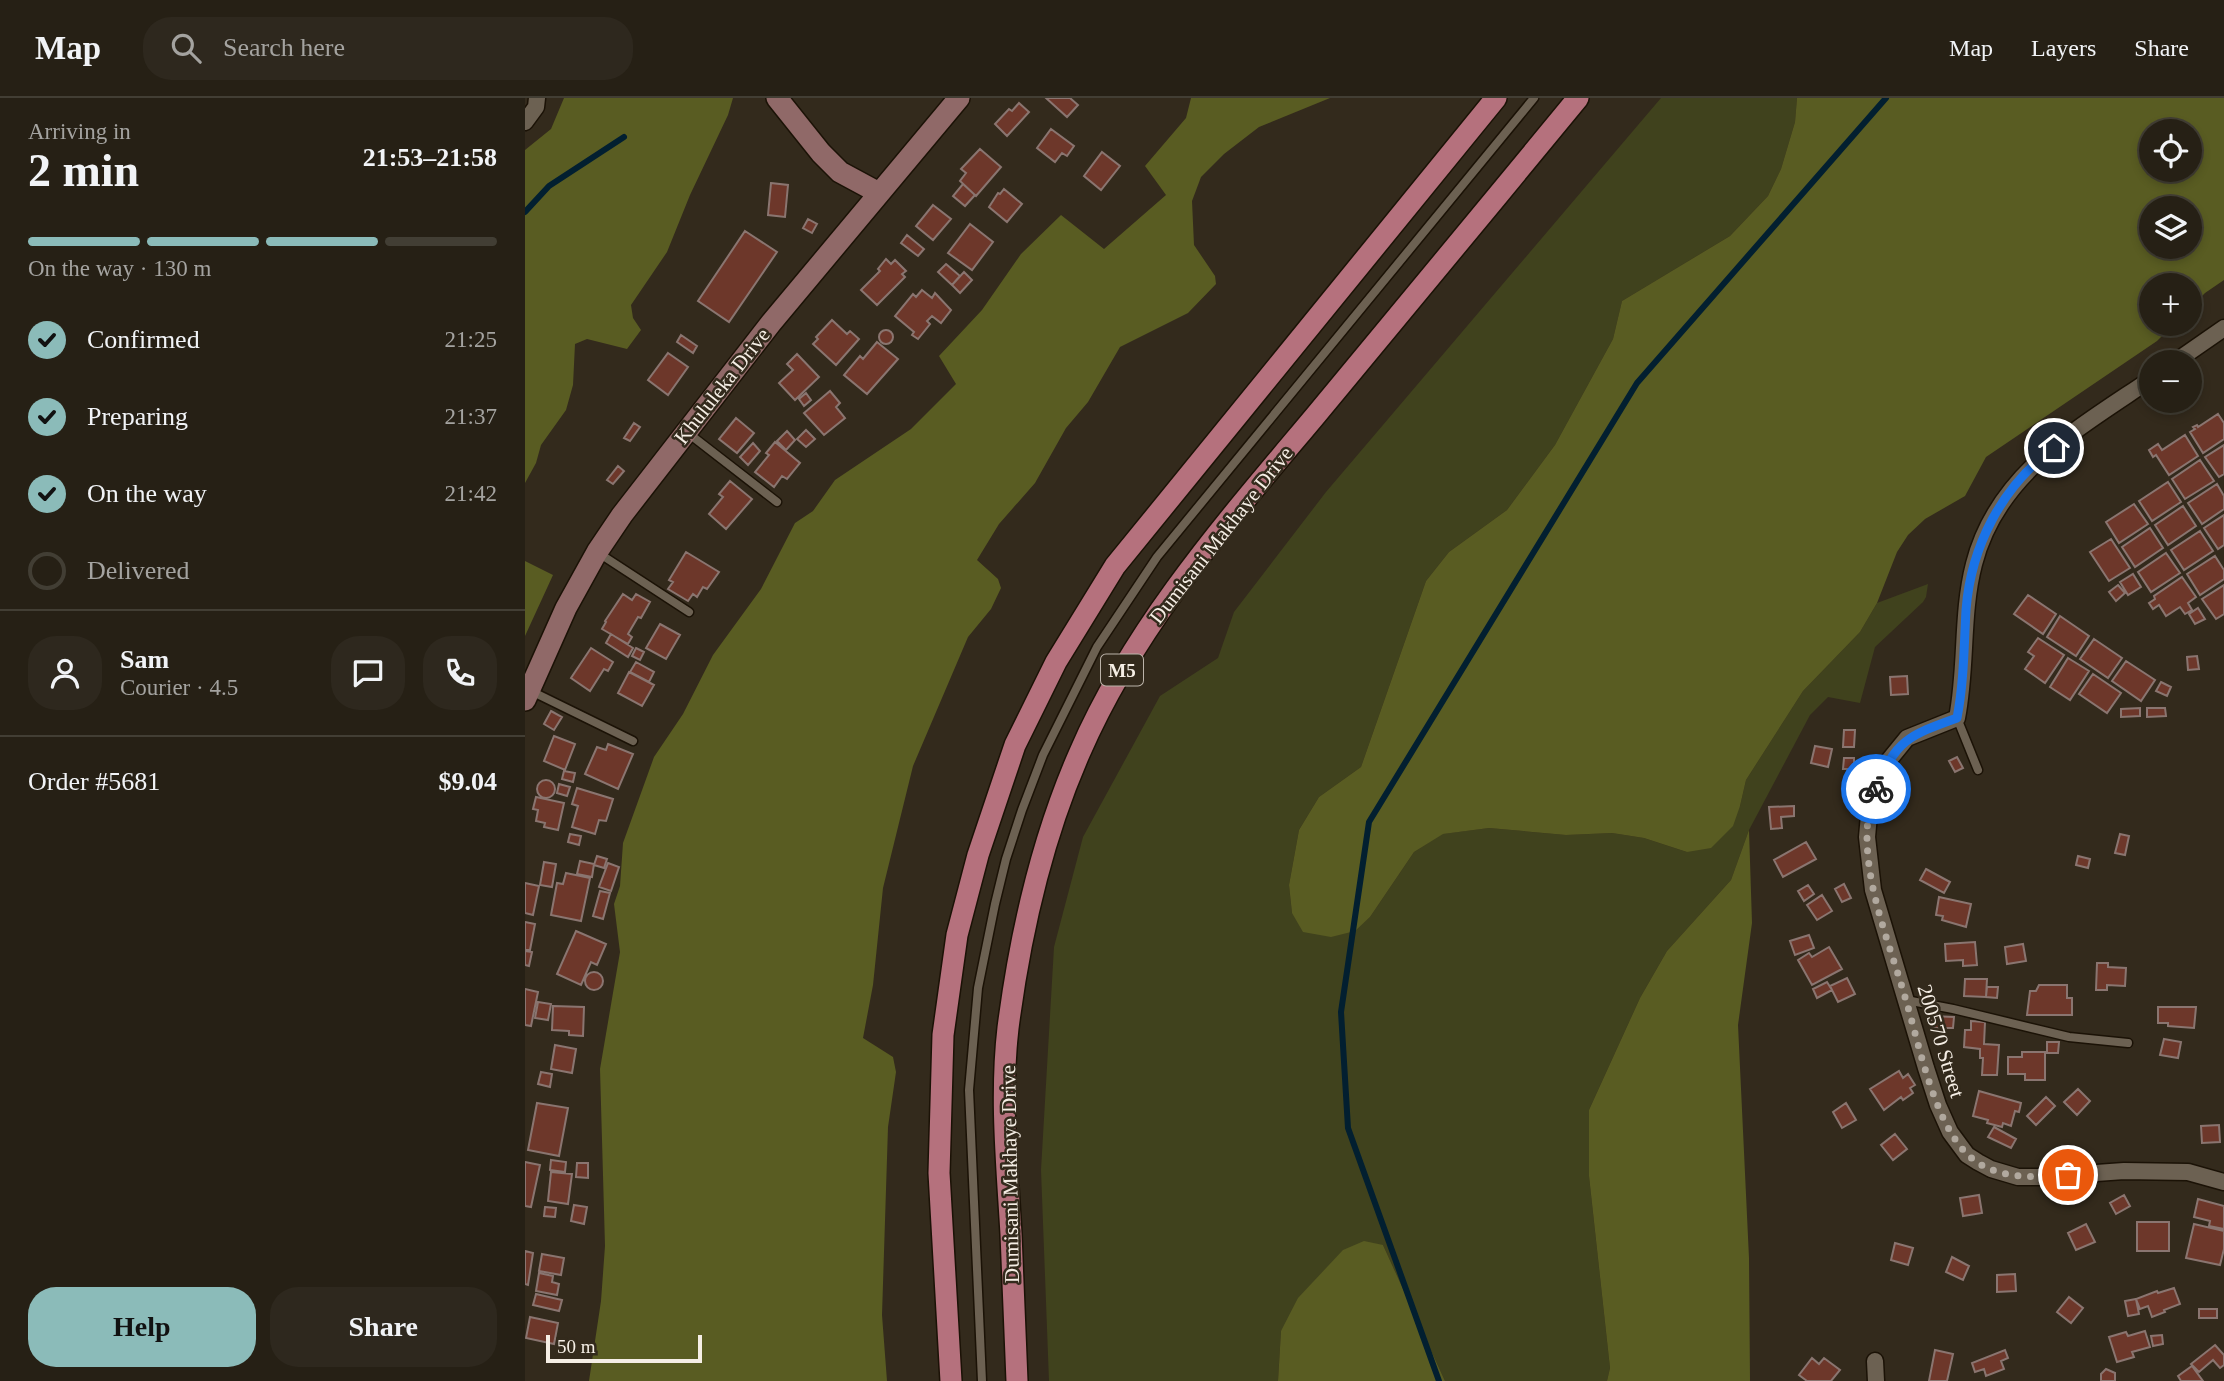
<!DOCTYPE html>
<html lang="en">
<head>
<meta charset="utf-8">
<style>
  :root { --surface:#262015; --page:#2e281e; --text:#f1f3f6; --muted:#a4a3a0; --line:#423e34; --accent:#8bbbb9 }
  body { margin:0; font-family:"Times New Roman",serif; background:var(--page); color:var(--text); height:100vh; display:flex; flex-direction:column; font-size:26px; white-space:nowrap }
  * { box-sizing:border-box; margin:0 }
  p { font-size:23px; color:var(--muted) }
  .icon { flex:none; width:38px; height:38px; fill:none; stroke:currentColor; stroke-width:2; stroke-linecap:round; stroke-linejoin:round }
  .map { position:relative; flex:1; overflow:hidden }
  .panel { display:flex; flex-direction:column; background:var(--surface); width:525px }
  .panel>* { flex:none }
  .fabs { position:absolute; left:1614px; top:21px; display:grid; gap:14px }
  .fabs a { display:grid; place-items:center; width:63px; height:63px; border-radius:50%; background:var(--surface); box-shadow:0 4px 10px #0003,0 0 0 2px var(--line); font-size:35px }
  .scale { position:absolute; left:21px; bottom:18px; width:156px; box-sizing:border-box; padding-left:7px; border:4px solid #f5eee5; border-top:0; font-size:19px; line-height:24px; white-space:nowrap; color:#f5eee5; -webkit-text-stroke:5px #332a1c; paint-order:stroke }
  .pin { position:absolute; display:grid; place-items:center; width:60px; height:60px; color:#fff; margin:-30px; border:4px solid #fff; border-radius:50%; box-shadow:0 2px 7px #0007 }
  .courier { position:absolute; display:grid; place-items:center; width:70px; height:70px; margin:-35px; border:5px solid #1a73e8; border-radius:50%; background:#fff; color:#222; box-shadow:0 2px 9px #0007 }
  .summary em { font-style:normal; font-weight:600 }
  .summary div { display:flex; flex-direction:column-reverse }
  .summary { display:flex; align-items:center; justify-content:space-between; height:119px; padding:0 28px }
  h1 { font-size:46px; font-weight:600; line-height:52px }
  .bar { display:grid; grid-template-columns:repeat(4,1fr); gap:10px 7px; align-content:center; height:84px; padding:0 28px }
  .bar i { height:9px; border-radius:5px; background:var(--line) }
  .bar .on { background:var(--accent) }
  .bar p { grid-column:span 4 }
  .line { display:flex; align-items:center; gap:18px; padding:0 28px; border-top:2px solid var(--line) }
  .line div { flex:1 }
  .round { display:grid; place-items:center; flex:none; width:74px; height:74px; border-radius:28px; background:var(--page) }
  ol { padding:0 28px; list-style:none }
  li { display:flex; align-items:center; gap:21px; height:77px }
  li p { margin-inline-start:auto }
  li .icon { padding:7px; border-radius:50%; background:var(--accent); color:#111; stroke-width:4 }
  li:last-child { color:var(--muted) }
  li i { width:38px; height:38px; border:4px solid var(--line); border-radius:50% }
  .button { display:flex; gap:14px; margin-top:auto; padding:14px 28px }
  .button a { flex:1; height:80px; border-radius:28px; background:var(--accent); color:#111; font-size:28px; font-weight:600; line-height:80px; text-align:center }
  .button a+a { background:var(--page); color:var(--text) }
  header { display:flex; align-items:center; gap:42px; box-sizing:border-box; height:98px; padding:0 35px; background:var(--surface); border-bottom:2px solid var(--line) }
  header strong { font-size:33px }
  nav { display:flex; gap:38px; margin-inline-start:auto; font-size:24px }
  .search { width:490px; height:63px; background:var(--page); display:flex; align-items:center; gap:18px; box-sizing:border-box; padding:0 24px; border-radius:28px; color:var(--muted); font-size:26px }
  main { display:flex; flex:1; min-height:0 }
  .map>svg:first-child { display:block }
  .green { fill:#40421d }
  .forest { fill:#595c22; fill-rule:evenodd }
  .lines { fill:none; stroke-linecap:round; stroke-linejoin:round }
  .stream { stroke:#021f30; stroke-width:6 }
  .building { fill:#6d372a; stroke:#8a7570; stroke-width:2 }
  .lane-casing { stroke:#1b1206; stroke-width:11 }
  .street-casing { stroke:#1b1206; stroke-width:19 }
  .secondary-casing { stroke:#1b1206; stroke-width:24 }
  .primary-casing { stroke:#1b1206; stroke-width:24 }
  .lane { stroke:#6c6152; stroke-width:8 }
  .street { stroke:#6c6152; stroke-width:16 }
  .secondary { stroke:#906968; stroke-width:21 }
  .primary { stroke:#b5717d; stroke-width:21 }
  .done { stroke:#b1a99f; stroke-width:7; stroke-dasharray:0 12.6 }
  .route { stroke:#1a73e8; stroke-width:9 }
  .labels { text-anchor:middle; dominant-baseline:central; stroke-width:5; stroke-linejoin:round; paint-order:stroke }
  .shield { fill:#332a1c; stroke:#bbb3a9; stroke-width:2 }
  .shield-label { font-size:19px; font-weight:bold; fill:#f5eee5 }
  .street-label { font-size:21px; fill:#f5eee5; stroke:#332a1c }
</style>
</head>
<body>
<header>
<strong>Map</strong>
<div class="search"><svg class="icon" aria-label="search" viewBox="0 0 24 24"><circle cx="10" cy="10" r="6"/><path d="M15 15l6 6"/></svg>Search here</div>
<nav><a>Map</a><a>Layers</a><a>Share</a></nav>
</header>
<main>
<section class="panel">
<div class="summary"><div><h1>2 min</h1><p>Arriving in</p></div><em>21:53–21:58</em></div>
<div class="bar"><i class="on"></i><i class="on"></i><i class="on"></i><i></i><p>On the way · 130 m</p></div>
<ol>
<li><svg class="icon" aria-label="check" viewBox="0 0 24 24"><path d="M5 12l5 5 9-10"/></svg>Confirmed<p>21:25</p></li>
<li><svg class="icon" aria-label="check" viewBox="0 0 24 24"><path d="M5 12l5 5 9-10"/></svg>Preparing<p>21:37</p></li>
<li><svg class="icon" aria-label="check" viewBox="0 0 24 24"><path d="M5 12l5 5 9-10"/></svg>On the way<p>21:42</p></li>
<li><i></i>Delivered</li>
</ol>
<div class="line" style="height:126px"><a class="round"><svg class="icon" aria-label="person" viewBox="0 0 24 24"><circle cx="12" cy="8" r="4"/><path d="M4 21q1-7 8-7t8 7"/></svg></a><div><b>Sam</b><p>Courier · 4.5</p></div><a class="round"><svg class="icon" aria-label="chat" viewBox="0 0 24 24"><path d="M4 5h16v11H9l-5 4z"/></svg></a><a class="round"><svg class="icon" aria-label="phone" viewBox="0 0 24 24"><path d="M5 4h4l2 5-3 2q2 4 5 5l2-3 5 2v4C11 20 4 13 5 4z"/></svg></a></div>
<div class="line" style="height:91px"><div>Order #5681</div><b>$9.04</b></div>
<div class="button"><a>Help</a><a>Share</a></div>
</section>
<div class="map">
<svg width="1699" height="1283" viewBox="0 0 1699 1283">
  <rect width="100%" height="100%" fill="#332a1c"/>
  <path class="green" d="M1136 0H1272L1270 24 1256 71 1243 98 1205 138 1097 203 1088 241 1030 347 982 412 924 454 901 483 836 669 794 699 774 732 764 787 767 815 830 832 845 819 889 754 917 736 964 730 1041 737 1087 735 1119 740 1162 754 1215 708 1221 682 1278 593 1335 534 1352 505 1403 486 1401 499 1398 504 1350 549 1335 605 1303 599 1285 617 1224 732 1206 782 1142 853 1115 900 1064 1012V1078L1085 1270 1082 1283H920L858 1147 756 1233 753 1283H524L516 1072 529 849 558 739 635 598 693 560 709 514 801 394Z"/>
  <path class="forest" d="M39 0H208L203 17 165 97 142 154 106 207 108 220 116 232 102 251 62 241 50 246 48 287 41 312 16 347 11 365 0 385V52L26 31Z
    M666 0H805L734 29 699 56 676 79 667 103 669 147 690 178 691 186 663 215 595 249 563 304 541 330 510 385 474 426 452 462 473 481 476 490 466 511 443 539 388 668 358 790 348 887 338 940 368 959 371 974 363 1029 357 1217 362 1283H64L76 1203 80 1148 75 971 95 854 89 806 95 788 98 745 129 659 158 616 188 557 236 491 270 425 288 413 310 382 386 331 431 286 414 258 457 212 496 156 536 117 579 151 641 97 620 68 661 20Z
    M1272 0H1699V182L1680 195 1664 211V187H1626V226H1649L1632 243 1461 359 1440 398 1400 421 1383 437 1372 454 1352 505 1335 534 1278 593 1221 682 1215 708 1208 728 1186 750 1162 754 1119 740 1087 735 1041 737 964 730 918 736 889 754 845 819 830 833 806 839 778 834 767 815 764 787 774 732 794 699 836 669 901 483 924 454 982 412 1030 347 1088 241 1097 203 1205 138 1243 98 1256 71 1270 24ZM1626 33H1664V72H1626ZM1626 110H1664V149H1626Z
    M0 463 28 477 0 538Z
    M1224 732 1227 825 1213 927 1224 1160 1225 1283H1082L1085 1270 1064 1078V1012L1115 900 1142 853 1206 782Z
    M839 1143 858 1147 920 1283H753L756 1233 773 1200 818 1152Z"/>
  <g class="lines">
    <path class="stream" d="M0 114 24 88 99 39
      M914 1283 823 1030 816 914 844 724 1112 285 1361 0"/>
  </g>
  <path class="building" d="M521 0H545L553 7 542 19Z
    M494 5 504 14 482 38 470 26 484 11 487 13Z
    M526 31 549 48 542 58 537 55 530 64 512 50Z
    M455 51 476 69 451 98 435 83 441 75 436 71Z
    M577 54 595 68 576 92 559 78Z
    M246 85 263 87 260 119 243 117Z
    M438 86 450 97 440 108 428 98Z
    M479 91 497 106 482 124 464 109 473 95 475 96Z
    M408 107 426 121 408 142 391 128Z
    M283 121 292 126 287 135 278 130Z
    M445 126 468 144 447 172 423 155Z
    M220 133 252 154 204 224 173 203Z
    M382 137 399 151 393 158 376 145Z
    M361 161 366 166 370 162 381 173 377 176 380 179 352 207 336 192 355 173 353 171Z
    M421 166 435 178 427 187 413 174Z
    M439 174 447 182 435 195 427 187Z
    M397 192 407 200 410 195 426 212 416 225 407 218 402 223 405 226 393 241 387 237 389 234 370 218 388 196 391 199Z
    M307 222 322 236 325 233 334 241 311 267 288 246 293 241 291 239Z
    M354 239a7 7 0 1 1 14 0a7 7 0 1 1-14 0Z
    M156 237 172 248 168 255 152 244Z
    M352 244 373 261 342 296 319 277 335 258 338 261Z
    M143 255 163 269 143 297 123 282Z
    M272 256 294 279 270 302 254 285 268 272 262 266Z
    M305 293 315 305 311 309 320 320 299 337 279 315Z
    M281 295 286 302 279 308 274 301Z
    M1693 316 1699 325V341L1678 355 1665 334 1670 331 1668 329 1672 327 1673 329Z
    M211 320 229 335 212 355 194 341Z
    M109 325 115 329 105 343 99 340Z
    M281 332 290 341 281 349 272 341Z
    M262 333 270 342 261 352 252 343Z
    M1660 337 1673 358 1644 377 1631 357 1628 359 1624 352 1633 346 1637 352Z
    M250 344 275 365 262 381 257 378 249 389 230 374 244 357 241 355Z
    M228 345 235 353 223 367 215 359Z
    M1699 347V376L1694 379 1680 359Z
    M1675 362 1689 383 1660 401 1647 381Z
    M93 368 99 373 88 386 82 382Z
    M205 383 227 401 201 431 184 416 198 399 194 396Z
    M1643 384 1656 404 1627 423 1614 403Z
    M1692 386 1699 398V411L1677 426 1663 405Z
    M1609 406 1623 426 1594 445 1581 424Z
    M1658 408 1671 428 1643 447 1630 427Z
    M1699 417V447L1693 451 1679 430Z
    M1625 430 1638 450 1610 469 1597 449Z
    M1675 433 1688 453 1659 472 1646 452Z
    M1586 441 1605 470 1584 483 1565 454Z
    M161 454 194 474 182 491 178 489 172 499 168 496 163 503 143 491 148 484 144 482Z
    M1641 455 1655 475 1626 494 1613 474Z
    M1690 458 1699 472V481L1675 497 1662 476Z
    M1608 476 1616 489 1603 497 1595 484Z
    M1657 479 1671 499 1663 505 1667 512 1660 516 1655 509 1641 518 1634 507 1628 511 1624 505 1630 501 1629 498Z
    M1593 487 1600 495 1591 503 1584 494Z
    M1699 487V516L1691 521 1677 501Z
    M98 496 107 502 111 496 125 504 116 520 113 519 103 536 107 539 103 546 77 531 81 524 80 523Z
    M1503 497 1531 516 1518 536 1489 516Z
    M1673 510 1680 521 1670 526 1664 516Z
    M1535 518 1564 538 1551 558 1522 539Z
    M135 526 155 537 141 561 121 550Z
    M86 536 108 550 103 559 81 545Z
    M1513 540 1539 557 1520 585 1500 571 1509 558 1503 554Z
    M1569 541 1597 560 1583 580 1555 561Z
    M66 550 88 564 83 573 79 571 65 593 46 580Z
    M111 550 119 554 115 562 107 558Z
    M1672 558 1674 571 1663 572 1662 559Z
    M1543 560 1564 573 1545 602 1525 589Z
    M1601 563 1630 582 1616 603 1587 583Z
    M111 564 129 574 124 584 105 574Z
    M104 574 129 587 117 608 93 595Z
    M1568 576 1596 595 1582 615 1554 596Z
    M1382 578 1383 596 1366 597 1365 579Z
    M1636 584 1646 589 1642 598 1631 593Z
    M1615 610V618L1596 619V611Z
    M1622 610H1640L1641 618 1622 619Z
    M26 613 37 619 29 632 19 626Z
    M1319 632H1330L1329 649H1318Z
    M29 638 50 646 40 672 19 663Z
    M83 646 108 656 93 691 60 676 72 649 81 652Z
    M1290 648 1307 651 1303 669 1286 665Z
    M1432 659 1438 670 1430 674 1424 663Z
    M1319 660H1329V671H1318Z
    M39 673 50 675 48 684 37 681Z
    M12 691a9 9 0 1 1 18 0a9 9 0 1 1-18 0Z
    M34 686 45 689 42 698 32 695Z
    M52 690 88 701 81 723 74 722 70 736 47 729 53 708 47 706Z
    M11 699 39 705 33 732 19 729 20 725 11 723 13 712 8 711Z
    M1269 708V718L1256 719 1257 730 1246 731 1244 709Z
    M45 736 56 738 54 747 43 744Z
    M1595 736 1604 738 1600 757 1590 755Z
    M1281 744 1291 761 1258 779 1249 762Z
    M72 758 82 761 79 770 69 767Z
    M1553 758 1565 761 1563 770 1551 767Z
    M55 763 69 766 67 779 52 776Z
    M19 764 31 766 27 789 15 787Z
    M83 765 94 769 86 793 74 789Z
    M1401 771 1425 784 1419 795 1395 782Z
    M41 775 65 780 56 823 26 817 32 785 38 786Z
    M0 785 14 788 8 817 0 815Z
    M1319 786 1326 800 1317 804 1310 791Z
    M1283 787 1289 796 1279 803 1273 793Z
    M75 793 85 795 78 821 68 818Z
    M1297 797 1307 813 1292 822 1282 807Z
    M1414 799 1446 806 1441 829 1417 822 1418 818 1411 817Z
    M0 824 10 826 5 852H0Z
    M51 833 81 846 72 867 66 864 56 887 32 876Z
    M1284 837 1289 850 1270 857 1265 843Z
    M1450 844 1452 867 1438 868V862L1421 863 1420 846Z
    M1498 846 1501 863 1482 866 1480 849Z
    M1304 849 1317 871 1287 887 1273 862 1284 855 1287 859Z
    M0 853 7 854 4 868 0 867Z
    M1572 865H1583V869L1601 870 1600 888 1582 887V892H1571Z
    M60 883a9 9 0 1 1 18 0a9 9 0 1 1-18 0Z
    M1322 880 1330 896 1313 904 1305 888Z
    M1440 881H1462L1461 899 1439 898Z
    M1302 884 1307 892 1292 900 1288 891Z
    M1514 887H1542V900H1547V917H1502L1505 893H1511Z
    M1462 889H1473L1472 900 1461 899Z
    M0 891 13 894 6 928 0 927Z
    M13 904 26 906 23 922 10 920Z
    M28 908 59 909 58 938 44 937V933L27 932Z
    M1633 909H1671L1669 930 1643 928V925H1633Z
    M1407 918 1429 919 1428 930H1406Z
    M1446 923 1460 924 1459 946 1474 947 1472 977H1457L1458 960H1455V951L1439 949 1440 932H1446Z
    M1639 941 1656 944 1653 960 1635 957Z
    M1522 944H1534L1533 955H1522Z
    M30 947 51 951 47 975 26 971Z
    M1497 954H1520V982H1500V976H1483V959H1497Z
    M1374 973 1378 980 1383 976 1390 987 1385 990 1388 995 1378 1002 1376 999 1359 1012 1345 991Z
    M16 974 27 976 25 989 13 986Z
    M1553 991 1565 1003 1552 1017 1539 1004Z
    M1454 993 1496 1005 1494 1014 1490 1013 1486 1028 1478 1025 1477 1029 1462 1025 1463 1022 1448 1018Z
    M1521 999 1530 1008 1511 1027 1502 1018Z
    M12 1005 43 1010 34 1058 3 1052Z
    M1321 1005 1331 1022 1317 1030 1308 1014Z
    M1694 1027 1695 1044 1677 1045 1676 1028Z
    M1469 1029 1491 1041 1486 1050 1463 1039Z
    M1370 1036 1382 1051 1368 1062 1356 1047Z
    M26 1062 41 1064 40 1074 25 1072Z
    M0 1064 15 1067 6 1109 0 1108Z
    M52 1065H63V1080L51 1079Z
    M26 1074 47 1076 43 1106 23 1103Z
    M1454 1097 1457 1115 1438 1118 1435 1100Z
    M1599 1097 1605 1108 1591 1116 1585 1105Z
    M1673 1101 1699 1108V1131L1684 1128 1685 1123 1669 1119Z
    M49 1107 62 1109 59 1126 46 1123Z
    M20 1109 31 1110 30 1119 19 1118Z
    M1612 1124H1644V1153H1612Z
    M1561 1126 1570 1144 1551 1152 1543 1135Z
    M1669 1126 1699 1133V1151L1695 1167 1661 1160Z
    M1370 1145 1388 1150 1383 1167 1366 1162Z
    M0 1153 8 1155 3 1187 0 1186Z
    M17 1156 39 1160 36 1177 14 1173Z
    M1427 1159 1444 1168 1438 1182 1421 1174Z
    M14 1175 28 1178 27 1184 34 1186 32 1197 11 1193Z
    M1490 1176 1491 1193 1472 1194V1177Z
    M1649 1190 1655 1206 1639 1212 1640 1214 1627 1219 1623 1208 1615 1211 1611 1201 1632 1193 1633 1195Z
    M11 1196 37 1202 34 1213 8 1207Z
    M1544 1199 1558 1210 1546 1225 1532 1214Z
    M1611 1201 1614 1216 1603 1218 1600 1203Z
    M1674 1211H1692V1220H1674Z
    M5 1219 33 1225 29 1246 1 1240Z
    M1620 1233 1625 1249 1607 1254 1609 1259 1592 1264 1584 1239 1601 1234 1603 1238Z
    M1637 1237 1638 1246 1628 1248 1626 1238Z
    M1690 1247 1699 1257V1267L1695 1270 1688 1262 1674 1274 1666 1266Z
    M1410 1252 1428 1256 1422 1283H1404Z
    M1480 1252 1483 1260 1476 1263 1479 1271 1461 1278 1459 1271 1450 1274 1447 1265Z
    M1287 1260 1294 1266 1299 1260 1315 1272 1306 1283H1282L1274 1277Z
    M1667 1268 1678 1283H1656L1653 1278Z
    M1581 1271 1590 1275V1283H1576V1276Z"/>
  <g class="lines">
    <defs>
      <path id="lane" d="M163 335 252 404
        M72 454 164 514
        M6 593 108 643
        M1432 620 1453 672
        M1381 902 1428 911 1544 939 1603 945
        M457 1283 444 992 453 890 470 806 481 761 497 712 518 657 572 549 632 459 1009 0"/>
      <path id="street" d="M0 24 11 9 12 0
        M1650 264 1699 230
        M1626 281C1554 330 1472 375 1449 466 1436 516 1442 569 1432 620L1382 640 1360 667 1345 706 1342 739 1348 792 1401 970 1413 1007 1425 1034 1442 1057 1453 1064 1466 1071 1493 1079H1516L1599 1073 1663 1074 1699 1084
        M1350 1263 1351 1283"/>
      <path id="secondary" d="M252 0 296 55 315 74 354 95
        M0 602 41 510 72 454 97 417 246 225 434 0"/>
      <path id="primary" d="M426 1283 414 1075 418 937 432 837 453 757 490 647 531 564 590 468 971 0
        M492 1283C490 1234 488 1185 486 1136 482 1068 475 999 483 930 495 837 517 740 555 654 610 527 703 422 791 317 878 212 966 106 1053 0"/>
    </defs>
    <use href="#lane" class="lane-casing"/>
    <use href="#street" class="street-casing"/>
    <use href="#secondary" class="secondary-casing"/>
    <use href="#primary" class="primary-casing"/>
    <use href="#lane" class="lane"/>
    <use href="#street" class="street"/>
    <use href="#secondary" class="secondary"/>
    <use href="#primary" class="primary"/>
  </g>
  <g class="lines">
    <path class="done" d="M1351 691C1345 706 1342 722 1342 738 1342 793 1365 847 1380 899 1394 945 1408 1022 1442 1056 1468 1082 1510 1080 1543 1077"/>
    <path class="route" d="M1351 691C1370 642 1385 637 1432 620 1439 584 1439 548 1441 512 1446 448 1477 388 1529 350"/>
  </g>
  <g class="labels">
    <rect class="shield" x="576" y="556.5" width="42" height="31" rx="5"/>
    <g class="shield-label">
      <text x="597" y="572">M5</text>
    </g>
    <g class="street-label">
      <text transform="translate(197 288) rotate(-52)">Khululeka Drive</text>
      <text transform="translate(696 437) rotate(-52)">Dumisani Makhaye Drive</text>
      <text transform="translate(1416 943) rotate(73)">200570 Street</text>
      <text transform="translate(485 1076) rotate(-91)">Dumisani Makhaye Drive</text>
    </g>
  </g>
</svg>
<div class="fabs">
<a><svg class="icon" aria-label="locate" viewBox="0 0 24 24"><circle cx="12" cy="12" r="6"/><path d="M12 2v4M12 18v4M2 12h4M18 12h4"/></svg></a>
<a><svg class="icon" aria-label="layers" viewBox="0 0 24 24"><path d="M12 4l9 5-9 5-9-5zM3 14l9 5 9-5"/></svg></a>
<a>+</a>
<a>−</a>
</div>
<div class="scale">50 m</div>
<div class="pin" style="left:1543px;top:1077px;background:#ea580c"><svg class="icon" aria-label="bag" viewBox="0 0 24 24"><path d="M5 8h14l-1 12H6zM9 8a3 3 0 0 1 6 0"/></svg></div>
<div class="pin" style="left:1529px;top:350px;background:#1f2937"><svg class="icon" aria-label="home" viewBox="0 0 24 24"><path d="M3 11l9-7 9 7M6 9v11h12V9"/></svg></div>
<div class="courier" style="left:1351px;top:691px"><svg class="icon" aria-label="bike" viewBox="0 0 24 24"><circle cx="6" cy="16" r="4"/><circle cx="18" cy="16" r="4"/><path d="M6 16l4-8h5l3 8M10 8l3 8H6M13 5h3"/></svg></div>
</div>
</main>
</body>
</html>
